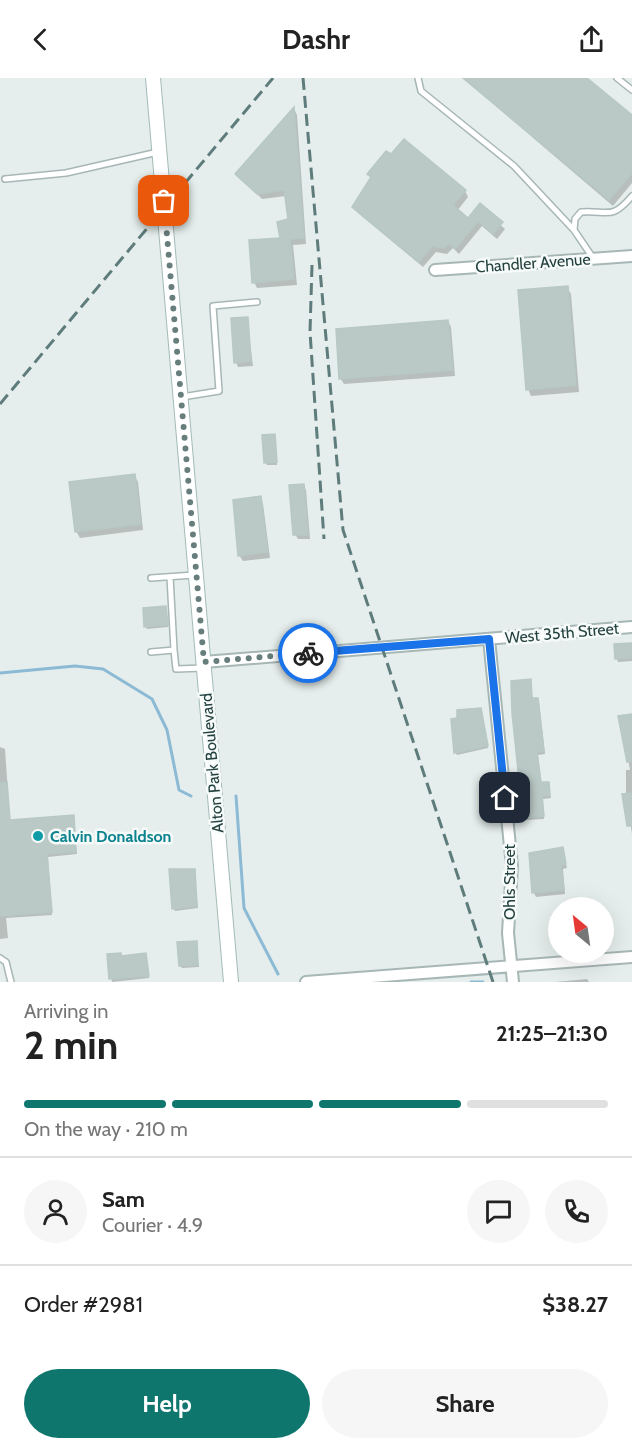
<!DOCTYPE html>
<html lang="en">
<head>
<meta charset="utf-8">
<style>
  :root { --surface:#fff; --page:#f6f6f6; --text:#222; --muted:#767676; --line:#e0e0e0; --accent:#0f766e }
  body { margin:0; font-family:Cabin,sans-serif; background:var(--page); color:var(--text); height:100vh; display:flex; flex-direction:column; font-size:22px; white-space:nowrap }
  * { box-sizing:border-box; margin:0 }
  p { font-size:20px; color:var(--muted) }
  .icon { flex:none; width:33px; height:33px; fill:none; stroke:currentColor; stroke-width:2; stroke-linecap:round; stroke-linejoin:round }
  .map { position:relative; height:904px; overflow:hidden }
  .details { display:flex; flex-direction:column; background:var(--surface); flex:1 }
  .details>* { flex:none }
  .needle { width:39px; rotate:331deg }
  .tools { position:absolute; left:548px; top:819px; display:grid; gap:12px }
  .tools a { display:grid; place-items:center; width:66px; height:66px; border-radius:50%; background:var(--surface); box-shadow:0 6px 24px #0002; font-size:30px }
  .pin { position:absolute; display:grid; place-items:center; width:51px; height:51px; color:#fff; margin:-26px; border-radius:12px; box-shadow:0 3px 9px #0006 }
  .courier { position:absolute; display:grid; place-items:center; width:60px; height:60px; margin:-30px; border:4px solid #1a73e8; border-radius:50%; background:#fff; color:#222; box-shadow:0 2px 8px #0007 }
  .overview em { font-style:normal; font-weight:700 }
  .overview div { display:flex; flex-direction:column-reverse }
  .overview { display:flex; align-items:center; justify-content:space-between; height:102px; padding:0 24px }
  h1 { font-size:39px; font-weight:700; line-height:45px }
  .bar { display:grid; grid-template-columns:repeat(4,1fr); gap:9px 6px; align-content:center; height:72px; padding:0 24px }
  .bar i { height:8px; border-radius:4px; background:var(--line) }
  .bar .active { background:var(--accent) }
  .bar p { grid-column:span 4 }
  .line { display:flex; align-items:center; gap:15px; padding:0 24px; border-top:2px solid var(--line) }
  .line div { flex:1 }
  .round { display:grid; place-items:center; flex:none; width:63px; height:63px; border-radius:32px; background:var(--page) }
  .button { display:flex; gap:12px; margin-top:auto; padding:12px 24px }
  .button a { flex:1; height:69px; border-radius:36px; background:var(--accent); color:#fff; font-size:24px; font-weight:700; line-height:69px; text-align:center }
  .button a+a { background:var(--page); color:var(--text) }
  header { display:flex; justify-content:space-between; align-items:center; height:78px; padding:0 24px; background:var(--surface); font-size:27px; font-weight:700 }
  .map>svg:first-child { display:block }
  .shadow { fill:#0003 }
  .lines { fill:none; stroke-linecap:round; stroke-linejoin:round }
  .stream { stroke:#8cbad4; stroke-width:3 }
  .building { fill:#bac9c6; stroke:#b7c8c5; stroke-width:1.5 }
  .lane-casing { stroke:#a7b7b5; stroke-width:8 }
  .street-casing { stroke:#a7b7b5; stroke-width:14 }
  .secondary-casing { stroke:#a3bbb7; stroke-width:16 }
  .lane { stroke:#fff; stroke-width:5 }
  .street { stroke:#fff; stroke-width:10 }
  .secondary { stroke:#fff; stroke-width:14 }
  .rail { stroke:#5e7c7b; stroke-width:3; stroke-dasharray:12 6; stroke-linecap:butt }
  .done { stroke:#677e7c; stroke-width:6; stroke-dasharray:0 10.8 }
  .route { stroke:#1a73e8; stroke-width:8 }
  .culture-dot { fill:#0f9aa8; stroke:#f6faf9; stroke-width:2 }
  .labels { text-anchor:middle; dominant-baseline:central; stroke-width:5; stroke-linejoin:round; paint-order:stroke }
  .street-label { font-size:16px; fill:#23413f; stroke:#f6faf9 }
  .culture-label { font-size:16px; font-weight:bold; fill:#0d838f; stroke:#f6faf9; text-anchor:start }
</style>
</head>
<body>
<header><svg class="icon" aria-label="back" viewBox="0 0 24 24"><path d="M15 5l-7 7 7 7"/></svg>Dashr<svg class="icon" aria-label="share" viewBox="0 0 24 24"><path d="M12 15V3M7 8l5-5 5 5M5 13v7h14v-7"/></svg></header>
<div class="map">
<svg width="632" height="904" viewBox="0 0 632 904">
  <rect width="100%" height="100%" fill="#e5eeec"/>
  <path class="shadow" d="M463 0H585L632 39V105L613 128Z
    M294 31 297 37 306 166 293 167 297 207 257 210 254 204 281 161 289 142 286 118 262 121 237 96Z
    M369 96 465 113 468 119 457 133 468 142 480 128 505 151 497 161 482 148 459 176 453 170 447 176 436 174 423 189 358 135 354 129 372 101Z
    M567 210 571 216 579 314 531 318 528 311Z
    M247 241 253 288 238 289 236 284Z
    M448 243 451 249 455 298 344 306 340 300Z
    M275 360 277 387H267L266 385Z
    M134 397 138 404 143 452 80 460 76 453Z
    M303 407 306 412 310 461H298L295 456Z
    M260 420 263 426 270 480 243 483 239 477Z
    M165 530 168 549 147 551 146 549Z
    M632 567V583L618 584 617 581Z
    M530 603 533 622 539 624 545 676 538 677 541 706 548 705 551 720 543 721 544 741 526 742Z
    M480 631 488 670 457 677 455 674Z
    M632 638V756L626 717V692H630L620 639Z
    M0 669 5 671 10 744 73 739 77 776 48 779 52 837 6 840 8 860 0 861Z
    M562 771 567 790 563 791 565 816 536 819 534 815Z
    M194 793 198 830 175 833 174 831Z
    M196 865 199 889 182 890 180 887Z
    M120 876 122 879 145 877 149 900 112 904 108 877Z
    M587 901 589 904H555Z"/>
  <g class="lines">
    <path class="stream" d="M0 595 75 588 103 591 152 621 167 652 179 712 191 718
      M236 718 244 830 278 896
      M471 904H483"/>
  </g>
  <path class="building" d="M463 0H587L632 37V95L609 122Z
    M294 29 304 160 290 161 294 201 252 205 249 162 280 160 277 144 288 141 284 112 257 116 235 96Z
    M404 61 466 112 453 127 468 140 480 125 503 144 493 156 478 143 455 171 449 165 444 170 432 168 419 184 352 129 371 99 367 96 386 73 391 76Z
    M568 208 576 307 526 312 518 212Z
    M248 239 251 283 234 285 231 240Z
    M448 242 453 292 339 301 336 251Z
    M275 356 277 384 264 385 262 357Z
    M135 396 141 446 75 454 69 404Z
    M304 406 308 457H293L289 407Z
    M261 418 268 474 238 478 233 422Z
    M166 528 168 547 144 549 143 530Z
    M632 565V580L615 581 614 566Z
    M531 601 532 620H538L544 673 537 674 541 704H549L550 718H542L544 738 523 740 512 635 511 603Z
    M481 630 488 668 454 675 451 641 457 640V632Z
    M632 636V683L627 684 618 638Z
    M7 704 10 742 74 737 76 774 47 776 52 834 0 838V705Z
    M632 715V748H627L622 716Z
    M563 769 566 786 561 787 564 812 532 815 529 775Z
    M169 791H195L197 828 172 831Z
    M197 863 198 887 179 888 177 864Z
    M121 875V878L146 875 149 898 109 901 107 876Z"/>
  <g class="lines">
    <defs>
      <path id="lane" d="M418 0 421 13 514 88 574 152
        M617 0 632 12
        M5 101 66 95 158 74
        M593 180 574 152 575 141 581 134C608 132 611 143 632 118
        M182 319 219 313 213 228 257 224
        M151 500 194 497
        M174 572 176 591 204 590
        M151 574 174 572 170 499
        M0 880 6 884 11 904"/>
      <path id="street" d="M435 192 632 178
        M489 561 512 788 508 855 513 904
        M204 584 632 549
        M306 904 632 879"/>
      <path id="secondary" d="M153 0 231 904"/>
    </defs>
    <use href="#lane" class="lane-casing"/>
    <use href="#street" class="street-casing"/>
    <use href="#secondary" class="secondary-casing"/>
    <use href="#lane" class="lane"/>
    <use href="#street" class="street"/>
    <use href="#secondary" class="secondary"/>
    <path class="rail" d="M303 0 343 452 493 904
      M312 187 310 254 324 461
      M0 326 273 0"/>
  </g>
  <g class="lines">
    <path class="done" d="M164 123 204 584 308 575"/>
    <path class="route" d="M308 575 489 561 505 720"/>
  </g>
  <circle class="culture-dot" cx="38" cy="758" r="6"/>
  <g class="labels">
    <g class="street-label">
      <text transform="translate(533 185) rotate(-4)">Chandler Avenue</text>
      <text transform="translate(562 555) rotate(-5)">West 35th Street</text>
      <text transform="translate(212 685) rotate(-95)">Alton Park Boulevard</text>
      <text transform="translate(509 804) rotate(-90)">Ohls Street</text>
    </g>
    <g class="culture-label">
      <text x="50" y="758">Calvin Donaldson</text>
    </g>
  </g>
</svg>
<div class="tools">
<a><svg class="needle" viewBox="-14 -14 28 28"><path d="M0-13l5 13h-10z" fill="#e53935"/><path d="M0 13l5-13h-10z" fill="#767676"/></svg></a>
</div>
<div class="pin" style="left:164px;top:123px;background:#ea580c"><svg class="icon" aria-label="bag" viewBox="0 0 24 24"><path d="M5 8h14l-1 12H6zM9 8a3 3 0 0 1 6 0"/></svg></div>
<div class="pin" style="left:505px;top:720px;background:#1f2937"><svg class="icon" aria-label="home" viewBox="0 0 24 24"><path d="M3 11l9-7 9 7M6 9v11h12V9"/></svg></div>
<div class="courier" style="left:308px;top:575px"><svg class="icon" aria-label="bike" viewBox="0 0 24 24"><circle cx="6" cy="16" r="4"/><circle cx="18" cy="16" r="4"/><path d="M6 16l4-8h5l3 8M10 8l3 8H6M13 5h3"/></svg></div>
</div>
<section class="details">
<div class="overview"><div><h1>2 min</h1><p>Arriving in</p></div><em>21:25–21:30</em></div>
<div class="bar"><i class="active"></i><i class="active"></i><i class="active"></i><i></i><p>On the way · 210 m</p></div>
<div class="line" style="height:108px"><a class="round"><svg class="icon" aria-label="person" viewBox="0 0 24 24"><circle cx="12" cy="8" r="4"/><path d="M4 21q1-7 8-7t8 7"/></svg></a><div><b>Sam</b><p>Courier · 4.9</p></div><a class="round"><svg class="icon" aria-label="chat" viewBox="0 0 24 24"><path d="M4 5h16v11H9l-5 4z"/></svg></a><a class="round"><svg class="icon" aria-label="phone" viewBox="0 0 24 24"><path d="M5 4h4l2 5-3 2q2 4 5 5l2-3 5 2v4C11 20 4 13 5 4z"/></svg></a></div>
<div class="line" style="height:78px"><div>Order #2981</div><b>$38.27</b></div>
<div class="button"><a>Help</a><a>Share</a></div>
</section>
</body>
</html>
